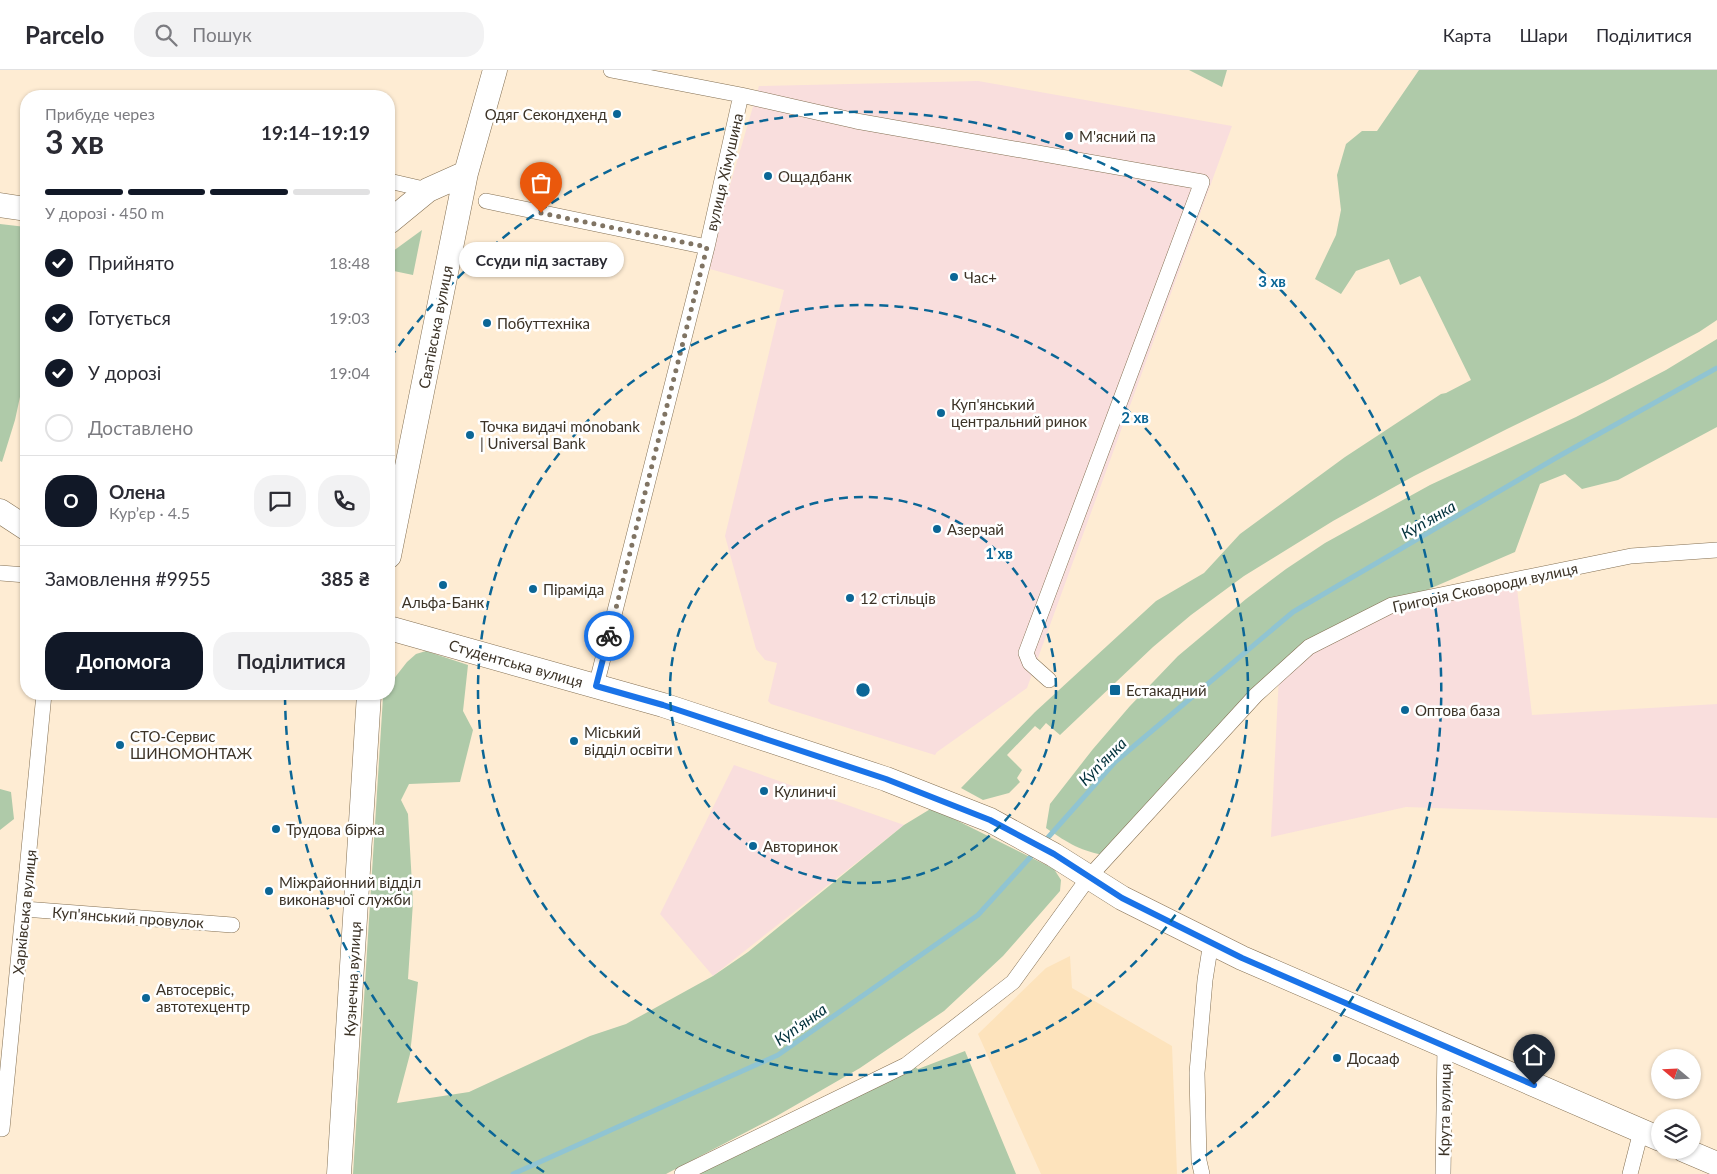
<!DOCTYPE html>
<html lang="uk">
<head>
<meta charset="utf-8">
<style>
  :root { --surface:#fff; --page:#f2f2f3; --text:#2b2b33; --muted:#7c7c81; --line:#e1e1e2; --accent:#111827 }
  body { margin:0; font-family:Lato,sans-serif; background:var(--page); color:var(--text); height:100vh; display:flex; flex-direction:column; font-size:19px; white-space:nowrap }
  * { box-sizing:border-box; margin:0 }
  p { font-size:16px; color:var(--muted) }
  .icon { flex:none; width:28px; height:28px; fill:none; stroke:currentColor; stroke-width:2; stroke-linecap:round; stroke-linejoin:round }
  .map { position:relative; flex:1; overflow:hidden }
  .sheet { position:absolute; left:20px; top:20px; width:375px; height:610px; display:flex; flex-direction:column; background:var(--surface); border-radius:20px; box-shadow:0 1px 4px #0004 }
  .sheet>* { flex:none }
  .needle { width:32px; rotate:289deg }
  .tools { position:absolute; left:1651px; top:979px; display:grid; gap:10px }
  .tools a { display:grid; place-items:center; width:50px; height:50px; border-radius:50%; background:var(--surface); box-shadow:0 1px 4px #0004; font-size:25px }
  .pin { position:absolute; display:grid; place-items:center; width:42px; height:42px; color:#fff; margin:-51px -21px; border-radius:50% 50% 50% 0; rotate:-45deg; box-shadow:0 0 5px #0007 }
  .pin .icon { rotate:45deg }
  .courier { position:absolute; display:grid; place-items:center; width:50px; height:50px; margin:-25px; border:4px solid #1a73e8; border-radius:50%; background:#fff; color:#222; box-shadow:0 1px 6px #0007 }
  .bubble { position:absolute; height:35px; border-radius:18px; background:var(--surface); box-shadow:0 1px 4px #0004; font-size:16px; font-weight:700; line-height:35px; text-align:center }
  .overview em { font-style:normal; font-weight:700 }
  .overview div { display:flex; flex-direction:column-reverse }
  .overview { display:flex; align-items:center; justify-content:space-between; height:85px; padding:0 25px }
  h1 { font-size:32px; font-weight:700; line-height:38px }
  .bar { display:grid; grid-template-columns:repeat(4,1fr); gap:8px 5px; align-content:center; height:60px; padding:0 25px }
  .bar i { height:6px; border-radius:4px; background:var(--line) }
  .bar .selected { background:var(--accent) }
  .bar p { grid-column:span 4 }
  .line { display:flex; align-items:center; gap:12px; padding:0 25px; border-top:1px solid var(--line) }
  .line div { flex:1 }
  .round { display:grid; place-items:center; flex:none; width:52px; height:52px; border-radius:20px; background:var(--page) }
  ol { padding:0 25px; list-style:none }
  li { display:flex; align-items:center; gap:15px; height:55px }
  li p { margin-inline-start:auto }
  li .icon { padding:5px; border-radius:50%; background:var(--accent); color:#fff; stroke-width:4 }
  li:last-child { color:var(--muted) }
  li i { width:28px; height:28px; border:2px solid var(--line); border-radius:50% }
  .button { display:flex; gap:10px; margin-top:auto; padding:10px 25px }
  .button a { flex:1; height:58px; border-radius:20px; background:var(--accent); color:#fff; font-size:20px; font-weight:700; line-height:58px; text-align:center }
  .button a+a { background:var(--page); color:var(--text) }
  header { display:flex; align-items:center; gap:30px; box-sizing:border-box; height:70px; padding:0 25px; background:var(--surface); border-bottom:1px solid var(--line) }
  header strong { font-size:24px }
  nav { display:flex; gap:28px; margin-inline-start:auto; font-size:18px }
  .search { width:350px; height:45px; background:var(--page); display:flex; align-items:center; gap:12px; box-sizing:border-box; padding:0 18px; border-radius:20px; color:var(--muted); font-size:19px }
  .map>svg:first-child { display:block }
  .commercial { fill:#f9dedd }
  .built { fill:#fde3bc }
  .green { fill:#afcaa9 }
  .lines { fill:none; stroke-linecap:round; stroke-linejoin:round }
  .stream { stroke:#90c4d2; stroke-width:5 }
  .minor-casing { stroke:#847053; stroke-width:16 }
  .primary-casing { stroke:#847053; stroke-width:25 }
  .minor { stroke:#fff; stroke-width:15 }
  .primary { stroke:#fff; stroke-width:24 }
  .done { stroke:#807463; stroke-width:5; stroke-dasharray:0 9 }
  .route { stroke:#1a73e8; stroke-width:6 }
  .ring { fill:none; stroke:#0b6696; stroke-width:2.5; stroke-dasharray:9 6 }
  .poi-dot { fill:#0b6696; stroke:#fff; stroke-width:2 }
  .labels { text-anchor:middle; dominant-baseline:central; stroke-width:5; stroke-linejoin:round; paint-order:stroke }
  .poi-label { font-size:15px; fill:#3c3327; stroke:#fff; text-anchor:start }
  .street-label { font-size:15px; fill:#3c3327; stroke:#fff }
  .water-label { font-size:16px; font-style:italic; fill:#00303b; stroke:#fff }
  .centre { fill:#0b6696; stroke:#fff; stroke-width:2.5 }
  .ring-label { font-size:15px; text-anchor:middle; font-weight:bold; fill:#0b6696; stroke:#fff; stroke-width:5; stroke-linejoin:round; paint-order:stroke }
</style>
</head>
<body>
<header>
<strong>Parcelo</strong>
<div class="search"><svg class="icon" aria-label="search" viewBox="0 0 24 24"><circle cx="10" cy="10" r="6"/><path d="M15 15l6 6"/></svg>Пошук</div>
<nav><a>Карта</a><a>Шари</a><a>Поділитися</a></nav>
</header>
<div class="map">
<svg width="1717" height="1104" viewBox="0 0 1717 1104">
  <rect width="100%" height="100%" fill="#feecd3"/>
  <path class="commercial" d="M978 11 1232 56 1027 618 937 682 935 685 771 634 768 631 777 593 765 590 756 579 725 466 784 220 710 199 716 163 759 16Z
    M1516 510 1532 645 1717 634V748L1406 737 1271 767 1279 604 1392 535Z
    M734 695 904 755 713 906 660 844Z"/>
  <path class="built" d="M1070 886 1072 918 1172 976 1177 1104H1041L978 964 1046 898Z"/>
  <path class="green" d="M1189 0H1227L1222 17Z
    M1419 0H1717V250L1699 262 1604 312 1507 359 1414 406 1333 451 1244 506 1191 545 1153 577 1060 665 1046 653 1040 660 1035 656 1007 685 1022 700 1017 708 1020 712 1009 723 983 730 961 718 1035 642 1156 531 1204 503 1240 464 1345 387 1441 324 1446 323 1471 310 1420 206 1400 215 1389 189 1356 201 1341 224 1315 209 1336 165 1341 140 1337 105 1346 74 1362 61H1377Z
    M0 154 26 157V307L25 313H23L15 350 2 392 0 391Z
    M422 160 413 205 389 200V184Z
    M1717 269V357L1618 410 1582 419 1565 404 1540 414 1515 482 1392 535 1309 577 1108 786C1081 781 1069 774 1046 758L1050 734 1093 679 1130 636 1178 586 1246 529 1286 499 1325 473 1430 415 1576 347 1666 300Z
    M426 581 468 595 463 641 473 660 460 712 409 714 401 730 408 744 413 832 408 909 418 912 410 984 397 1033 469 1022 590 966 626 954 713 906 748 882 904 755 932 738 1054 799 1061 810 1060 821 1003 886 944 941 860 998 775 1047 666 1104H353L383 627 384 624H389V615L407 592 416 584Z
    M0 719 11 722 14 749 0 760Z
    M965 981 1016 1104H681L915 997 918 999Z"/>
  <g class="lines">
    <path class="stream" d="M1044 772 1115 692 1293 542 1561 385 1717 298
      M513 1104 778 985 978 845 1035 782"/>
    <defs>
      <path id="minor" d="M611 0 741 25 856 51 1202 112 1026 583 1030 593 1049 610
        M389 111 428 120
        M486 131 707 177
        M0 503 26 505
        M596 616 707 177 741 25
        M24 839 232 855
        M2 1059 44 624
        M682 1104 906 995 1013 912 1089 807 1256 625 1309 577 1392 535 1631 486 1717 480
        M1202 1104 1199 1091 1197 1003 1205 910 1211 872
        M1443 1104 1445 976
        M1630 1104 1641 1061"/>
      <path id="primary" d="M0 135 26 139
        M389 152 428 120 466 103
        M0 441 26 458
        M389 486 466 103 495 0
        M389 558 663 635 886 709 990 750 1054 785 1122 828 1242 888 1660 1069
        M1684 1080 1717 1094
        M339 1104 369 624"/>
    </defs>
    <use href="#minor" class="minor-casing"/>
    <use href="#primary" class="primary-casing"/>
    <use href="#minor" class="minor"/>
    <use href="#primary" class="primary"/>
  </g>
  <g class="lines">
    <path class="done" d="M541 143 707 177 609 566"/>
    <path class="route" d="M609 566 596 616 663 635 886 709 990 750 1054 784 1122 828 1242 888 1534 1015"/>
  </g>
  <g class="ring">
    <circle cx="863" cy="620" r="193"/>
    <circle cx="863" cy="620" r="385"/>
    <path d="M544 1102A578 578 0 0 1 285 625M390 288A578 578 0 1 1 1182 1102"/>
  </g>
  <g class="poi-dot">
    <circle cx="617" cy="44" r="5"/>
    <circle cx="1069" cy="66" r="5"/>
    <circle cx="768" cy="106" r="5"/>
    <circle cx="954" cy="207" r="5"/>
    <circle cx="487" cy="253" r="5"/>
    <circle cx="941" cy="343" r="5"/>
    <circle cx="470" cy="365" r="5"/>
    <circle cx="937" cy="459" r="5"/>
    <circle cx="443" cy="515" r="5"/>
    <circle cx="533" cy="519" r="5"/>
    <circle cx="850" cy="528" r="5"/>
    <rect x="1109" y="614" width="12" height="12" rx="2.5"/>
    <circle cx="1405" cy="640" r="5"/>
    <circle cx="574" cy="671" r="5"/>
    <circle cx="120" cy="675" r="5"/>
    <circle cx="764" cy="721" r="5"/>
    <circle cx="276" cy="759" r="5"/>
    <circle cx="753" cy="776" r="5"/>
    <circle cx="269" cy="821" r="5"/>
    <circle cx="146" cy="928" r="5"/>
    <circle cx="1337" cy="988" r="5"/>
  </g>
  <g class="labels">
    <g class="poi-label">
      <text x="607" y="44" text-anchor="end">Одяг Секондхенд</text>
      <text x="1079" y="66">М'ясний па</text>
      <text x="778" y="106">Ощадбанк</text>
      <text x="964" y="207">Час+</text>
      <text x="497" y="253">Побуттехніка</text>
      <text x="951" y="334">Куп'янський<tspan x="951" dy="17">центральний ринок</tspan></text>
      <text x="480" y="356">Точка видачі monobank<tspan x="480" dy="17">| Universal Bank</tspan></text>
      <text x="947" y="459">Азерчай</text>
      <text x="543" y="519">Піраміда</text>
      <text x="860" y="528">12 стільців</text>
      <text x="443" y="532" text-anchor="middle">Альфа-Банк</text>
      <text x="1126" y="620">Естакадний</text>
      <text x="1415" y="640">Оптова база</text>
      <text x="584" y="662">Міський<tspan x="584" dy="17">відділ освіти</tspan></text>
      <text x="130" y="666">СТО-Сервис<tspan x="130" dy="17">ШИНОМОНТАЖ</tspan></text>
      <text x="774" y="721">Кулиничі</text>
      <text x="286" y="759">Трудова біржа</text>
      <text x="763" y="776">Авторинок</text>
      <text x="279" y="812">Міжрайонний відділ<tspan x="279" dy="17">виконавчої служби</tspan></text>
      <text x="156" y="919">Автосервіс,<tspan x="156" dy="17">автотехцентр</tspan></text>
      <text x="1347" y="988">Досааф</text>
    </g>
    <g class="street-label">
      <text transform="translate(724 102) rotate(-77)">вулиця Хімушина</text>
      <text transform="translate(435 257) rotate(-79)">Сватівська вулиця</text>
      <text transform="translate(1485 517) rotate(-12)">Григорія Сковороди вулиця</text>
      <text transform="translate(516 593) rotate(16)">Студентська вулиця</text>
      <text transform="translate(24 842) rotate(-84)">Харківська вулиця</text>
      <text transform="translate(128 847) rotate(4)">Куп'янський провулок</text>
      <text transform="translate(352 909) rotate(-87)">Кузнечна вулиця</text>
      <text transform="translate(1444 1040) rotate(-89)">Крута вулиця</text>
    </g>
    <g class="water-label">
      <text transform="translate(1428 449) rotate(-30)">Куп'янка</text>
      <text transform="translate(1102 691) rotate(-45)">Куп'янка</text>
      <text transform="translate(800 954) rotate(-35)">Куп'янка</text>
    </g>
  </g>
  <circle cx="863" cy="620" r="8" class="centre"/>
  <g class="ring-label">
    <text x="1272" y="217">3 хв</text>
    <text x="1135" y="353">2 хв</text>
    <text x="999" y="489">1 хв</text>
  </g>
</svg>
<div class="tools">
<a><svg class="needle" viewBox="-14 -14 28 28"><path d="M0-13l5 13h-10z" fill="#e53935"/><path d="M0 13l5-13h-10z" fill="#7c7c81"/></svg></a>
<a><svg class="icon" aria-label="layers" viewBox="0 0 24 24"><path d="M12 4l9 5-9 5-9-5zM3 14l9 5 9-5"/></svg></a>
</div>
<div class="pin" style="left:541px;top:143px;background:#ea580c"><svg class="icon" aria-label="bag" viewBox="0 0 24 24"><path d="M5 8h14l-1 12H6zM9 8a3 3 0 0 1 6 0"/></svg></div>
<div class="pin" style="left:1534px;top:1015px;background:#1f2937"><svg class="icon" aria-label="home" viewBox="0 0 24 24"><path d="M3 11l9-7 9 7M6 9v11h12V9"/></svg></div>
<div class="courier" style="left:609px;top:566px"><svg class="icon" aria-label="bike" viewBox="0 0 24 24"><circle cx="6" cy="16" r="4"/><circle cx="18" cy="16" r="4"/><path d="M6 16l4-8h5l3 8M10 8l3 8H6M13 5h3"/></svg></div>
<div class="bubble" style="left:459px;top:172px;width:165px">Ссуди під заставу</div>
<section class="sheet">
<div class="overview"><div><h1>3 хв</h1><p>Прибуде через</p></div><em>19:14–19:19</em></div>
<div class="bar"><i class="selected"></i><i class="selected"></i><i class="selected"></i><i></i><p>У дорозі · 450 m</p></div>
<ol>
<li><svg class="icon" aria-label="check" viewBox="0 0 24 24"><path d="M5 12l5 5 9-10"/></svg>Прийнято<p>18:48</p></li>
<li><svg class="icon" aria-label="check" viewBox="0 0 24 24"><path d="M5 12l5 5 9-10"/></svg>Готується<p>19:03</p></li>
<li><svg class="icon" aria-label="check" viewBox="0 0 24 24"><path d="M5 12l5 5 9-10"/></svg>У дорозі<p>19:04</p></li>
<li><i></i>Доставлено</li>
</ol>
<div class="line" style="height:90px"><b class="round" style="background:var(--accent);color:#fff">О</b><div><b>Олена</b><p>Кур’єр · 4.5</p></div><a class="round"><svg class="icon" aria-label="chat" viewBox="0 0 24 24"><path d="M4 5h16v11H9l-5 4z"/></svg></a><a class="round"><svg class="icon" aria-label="phone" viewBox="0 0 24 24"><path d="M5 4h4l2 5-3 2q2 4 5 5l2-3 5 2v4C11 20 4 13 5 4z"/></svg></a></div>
<div class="line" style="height:65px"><div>Замовлення #9955</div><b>385 ₴</b></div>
<div class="button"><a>Допомога</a><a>Поділитися</a></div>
</section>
</div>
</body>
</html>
